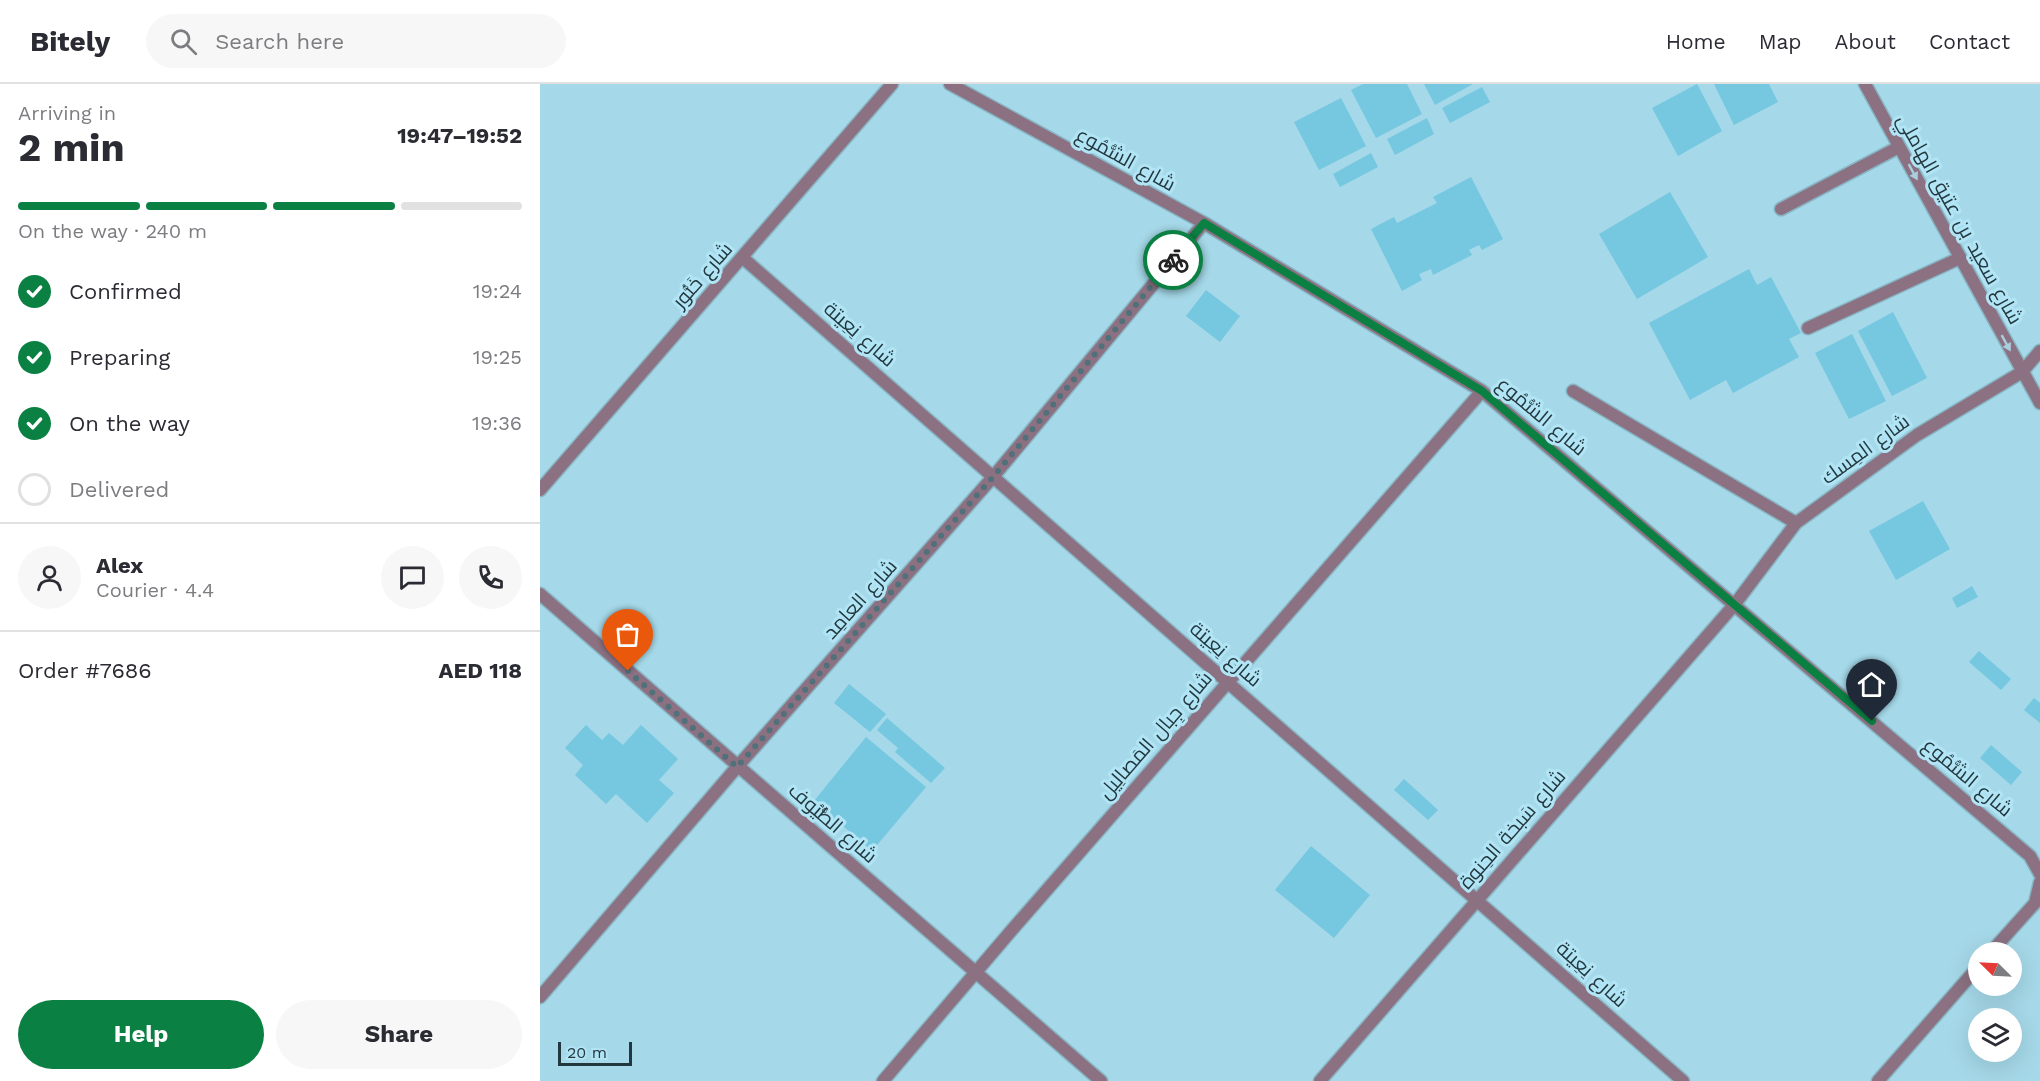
<!DOCTYPE html>
<html lang="en">
<head>
<meta charset="utf-8">
<style>
  :root { --surface:#fff; --page:#f7f7f7; --text:#2b2b33; --muted:#7c7c81; --line:#e1e1e2; --accent:#0b8043 }
  body { margin:0; font-family:"Work Sans",Cairo,sans-serif; background:var(--page); color:var(--text); height:100vh; display:flex; flex-direction:column; font-size:22px; white-space:nowrap }
  * { box-sizing:border-box; margin:0 }
  p { font-size:20px; color:var(--muted) }
  .icon { flex:none; width:33px; height:33px; fill:none; stroke:currentColor; stroke-width:2; stroke-linecap:round; stroke-linejoin:round }
  .map { position:relative; flex:1; overflow:hidden }
  .details { display:flex; flex-direction:column; background:var(--surface); width:540px }
  .details>* { flex:none }
  .needle { width:39px; rotate:294deg }
  .controls { position:absolute; left:1428px; top:858px; display:grid; gap:12px }
  .controls a { display:grid; place-items:center; width:54px; height:54px; border-radius:50%; background:var(--surface); box-shadow:0 6px 24px #0002; font-size:30px }
  .scale { position:absolute; left:18px; bottom:15px; width:74px; box-sizing:border-box; padding-left:6px; border:3px solid #23383e; border-top:0; font-size:16px; line-height:21px; white-space:nowrap; color:#23383e; -webkit-text-stroke:4px #b1e5f5; paint-order:stroke }
  .pin { position:absolute; display:grid; place-items:center; width:51px; height:51px; color:#fff; margin:-62px -26px; border-radius:50% 50% 50% 0; rotate:-45deg; box-shadow:0 0 6px #0007 }
  .pin .icon { rotate:45deg }
  .courier { position:absolute; display:grid; place-items:center; width:60px; height:60px; margin:-30px; border:4px solid #0b8043; border-radius:50%; background:#fff; color:#222; box-shadow:0 2px 8px #0007 }
  .head em { font-style:normal; font-weight:700 }
  .head div { display:flex; flex-direction:column-reverse }
  .head { display:flex; align-items:center; justify-content:space-between; height:102px; padding:0 18px }
  h1 { font-size:39px; font-weight:700; line-height:45px }
  .bar { display:grid; grid-template-columns:repeat(4,1fr); gap:9px 6px; align-content:center; height:72px; padding:0 18px }
  .bar i { height:8px; border-radius:4px; background:var(--line) }
  .bar .on { background:var(--accent) }
  .bar p { grid-column:span 4 }
  .line { display:flex; align-items:center; gap:15px; padding:0 18px; border-top:2px solid var(--line) }
  .line div { flex:1 }
  .round { display:grid; place-items:center; flex:none; width:63px; height:63px; border-radius:32px; background:var(--page) }
  ol { padding:0 18px; list-style:none }
  li { display:flex; align-items:center; gap:18px; height:66px }
  li p { margin-inline-start:auto }
  li .icon { padding:6px; border-radius:50%; background:var(--accent); color:#fff; stroke-width:4 }
  li:last-child { color:var(--muted) }
  li i { width:33px; height:33px; border:3px solid var(--line); border-radius:50% }
  .cta { display:flex; gap:12px; margin-top:auto; padding:12px 18px }
  .cta a { flex:1; height:69px; border-radius:36px; background:var(--accent); color:#fff; font-size:24px; font-weight:700; line-height:69px; text-align:center }
  .cta a+a { background:var(--page); color:var(--text) }
  header { display:flex; align-items:center; gap:36px; box-sizing:border-box; height:84px; padding:0 30px; background:var(--surface); border-bottom:2px solid var(--line) }
  header strong { font-size:28px }
  nav { display:flex; gap:33px; margin-inline-start:auto; font-size:21px }
  .search { width:420px; height:54px; background:var(--page); display:flex; align-items:center; gap:15px; box-sizing:border-box; padding:0 21px; border-radius:33px; color:var(--muted); font-size:22px }
  main { display:flex; flex:1; min-height:0 }
  .map>svg:first-child { display:block }
  .building { fill:#76c7e0 }
  .lines { fill:none; stroke-linecap:round; stroke-linejoin:round }
  .street-casing { stroke:#88b5c3; stroke-width:15 }
  .street { stroke:#8b7182; stroke-width:12 }
  .oneway { fill:#a9cede }
  .done { stroke:#50707a; stroke-width:6; stroke-dasharray:0 10.8 }
  .route { stroke:#0b8043; stroke-width:8 }
  .labels { text-anchor:middle; dominant-baseline:central; stroke-width:6; stroke-linejoin:round; paint-order:stroke }
  .street-label { font-size:20px; fill:#23383e; stroke:#b1e5f5 }
</style>
</head>
<body>
<header>
<strong>Bitely</strong>
<div class="search"><svg class="icon" aria-label="search" viewBox="0 0 24 24"><circle cx="10" cy="10" r="6"/><path d="M15 15l6 6"/></svg>Search here</div>
<nav><a>Home</a><a>Map</a><a>About</a><a>Contact</a></nav>
</header>
<main>
<section class="details">
<div class="head"><div><h1>2 min</h1><p>Arriving in</p></div><em>19:47–19:52</em></div>
<div class="bar"><i class="on"></i><i class="on"></i><i class="on"></i><i></i><p>On the way · 240 m</p></div>
<ol>
<li><svg class="icon" aria-label="check" viewBox="0 0 24 24"><path d="M5 12l5 5 9-10"/></svg>Confirmed<p>19:24</p></li>
<li><svg class="icon" aria-label="check" viewBox="0 0 24 24"><path d="M5 12l5 5 9-10"/></svg>Preparing<p>19:25</p></li>
<li><svg class="icon" aria-label="check" viewBox="0 0 24 24"><path d="M5 12l5 5 9-10"/></svg>On the way<p>19:36</p></li>
<li><i></i>Delivered</li>
</ol>
<div class="line" style="height:108px"><a class="round"><svg class="icon" aria-label="person" viewBox="0 0 24 24"><circle cx="12" cy="8" r="4"/><path d="M4 21q1-7 8-7t8 7"/></svg></a><div><b>Alex</b><p>Courier · 4.4</p></div><a class="round"><svg class="icon" aria-label="chat" viewBox="0 0 24 24"><path d="M4 5h16v11H9l-5 4z"/></svg></a><a class="round"><svg class="icon" aria-label="phone" viewBox="0 0 24 24"><path d="M5 4h4l2 5-3 2q2 4 5 5l2-3 5 2v4C11 20 4 13 5 4z"/></svg></a></div>
<div class="line" style="height:78px"><div>Order #7686</div><b>AED 118</b></div>
<div class="cta"><a>Help</a><a>Share</a></div>
</section>
<div class="map">
<svg width="1500" height="997" viewBox="0 0 1500 997">
  <rect width="100%" height="100%" fill="#a5d8e8"/>
  <path class="building" d="M823 0H867L882 30 836 54 811 6Z
    M884 0H933L895 21Z
    M1157 0 1182 47 1138 72 1112 24Z
    M1174 0H1229L1238 18 1194 41Z
    M942 3 950 18 910 39 902 24Z
    M801 14 826 62 779 86 754 38Z
    M887 34 894 50 855 71 847 55Z
    M831 69 838 83 800 103 793 90Z
    M931 93 963 155 942 166 939 161 929 166 932 171 893 191 891 185 879 190 882 196 862 207 831 145 854 133 857 139 897 119 893 113Z
    M1130 108 1168 173 1097 215 1059 150Z
    M1209 185 1217 201 1231 193 1261 249 1249 255 1259 273 1193 309 1186 296 1150 316 1109 239Z
    M666 206 700 232 680 258 646 232Z
    M1353 228 1387 294 1352 312 1318 247Z
    M1312 250 1346 317 1309 335 1275 269Z
    M1383 417 1410 465 1356 496 1329 447Z
    M1432 502 1438 513 1417 524 1412 514Z
    M1439 567 1471 595 1461 606 1429 578Z
    M309 600 346 630 330 648 294 619Z
    M1494 614 1500 619V639L1484 626Z
    M347 634 405 684 391 699 355 668 358 664 337 646Z
    M46 641 62 656 69 649 83 661 101 641 138 675 119 696 134 709 107 739 76 710 66 720 35 691 43 681 25 664Z
    M326 653 386 703 332 767 274 717Z
    M1451 661 1482 688 1471 701 1440 674Z
    M864 695 898 726 888 736 854 706Z
    M771 762 830 811 794 854 735 806Z"/>
  <g class="lines">
    <defs>
      <path id="street" d="M410 0 664 139 942 307 1490 772 1500 790
        M1325 0 1500 319
        M1241 125 1359 63
        M203 174 1143 997
        M1268 244 1420 174
        M1033 307 1256 439
        M0 406 352 0
        M0 510 561 997
        M1451 868 1495 819 1500 798
        M0 913 197 683 453 393 664 139
        M343 997 471 847 942 307
        M780 997 1195 520 1256 439 1377 351 1482 288 1500 267
        M1338 997 1438 883"/>
    </defs>
    <use href="#street" class="street-casing"/>
    <use href="#street" class="street"/>
  </g>
  <defs><path id="oneway-solid" d="M-6-.8H1V-3.2L6.5 0L1 3.2V.8H-6Z" transform="scale(1.5)"/></defs>
  <g class="oneway">
    <use href="#oneway-solid" transform="translate(1373 88) rotate(61)"/>
    <use href="#oneway-solid" transform="translate(1466 259) rotate(61)"/>
  </g>
  <g class="lines">
    <path class="done" d="M88 587 197 683 453 393 633 176"/>
    <path class="route" d="M633 176 664 139 942 307 1332 637"/>
  </g>
  <g class="labels">
    <g class="street-label">
      <text transform="translate(586 75) rotate(29)">شارع الشُّمُوع</text>
      <text transform="translate(1420 135) rotate(61)">شارع سعيد بن عتيق الهاملي</text>
      <text transform="translate(162 191) rotate(-49)">شارع خَنُّور</text>
      <text transform="translate(320 250) rotate(41)">شارع نِعِيتة</text>
      <text transform="translate(1002 332) rotate(40)">شارع الشُّمُوع</text>
      <text transform="translate(1325 365) rotate(-36)">شارع المِسك</text>
      <text transform="translate(320 515) rotate(-48)">شارع العامِد</text>
      <text transform="translate(686 570) rotate(41)">شارع نِعِيتة</text>
      <text transform="translate(615 651) rotate(-49)">شارع جِبال المَصالِيل</text>
      <text transform="translate(1428 693) rotate(40)">شارع الشُّمُوع</text>
      <text transform="translate(293 739) rotate(41)">شارع الطُّيُوف</text>
      <text transform="translate(972 745) rotate(-49)">شارع سَبخة الحِنوة</text>
      <text transform="translate(1052 890) rotate(42)">شارع نِعِيتة</text>
    </g>
  </g>
</svg>
<div class="controls">
<a><svg class="needle" viewBox="-14 -14 28 28"><path d="M0-13l5 13h-10z" fill="#e53935"/><path d="M0 13l5-13h-10z" fill="#7c7c81"/></svg></a>
<a><svg class="icon" aria-label="layers" viewBox="0 0 24 24"><path d="M12 4l9 5-9 5-9-5zM3 14l9 5 9-5"/></svg></a>
</div>
<div class="scale">20 m</div>
<div class="pin" style="left:88px;top:587px;background:#ea580c"><svg class="icon" aria-label="bag" viewBox="0 0 24 24"><path d="M5 8h14l-1 12H6zM9 8a3 3 0 0 1 6 0"/></svg></div>
<div class="pin" style="left:1332px;top:637px;background:#1f2937"><svg class="icon" aria-label="home" viewBox="0 0 24 24"><path d="M3 11l9-7 9 7M6 9v11h12V9"/></svg></div>
<div class="courier" style="left:633px;top:176px"><svg class="icon" aria-label="bike" viewBox="0 0 24 24"><circle cx="6" cy="16" r="4"/><circle cx="18" cy="16" r="4"/><path d="M6 16l4-8h5l3 8M10 8l3 8H6M13 5h3"/></svg></div>
</div>
</main>
</body>
</html>
